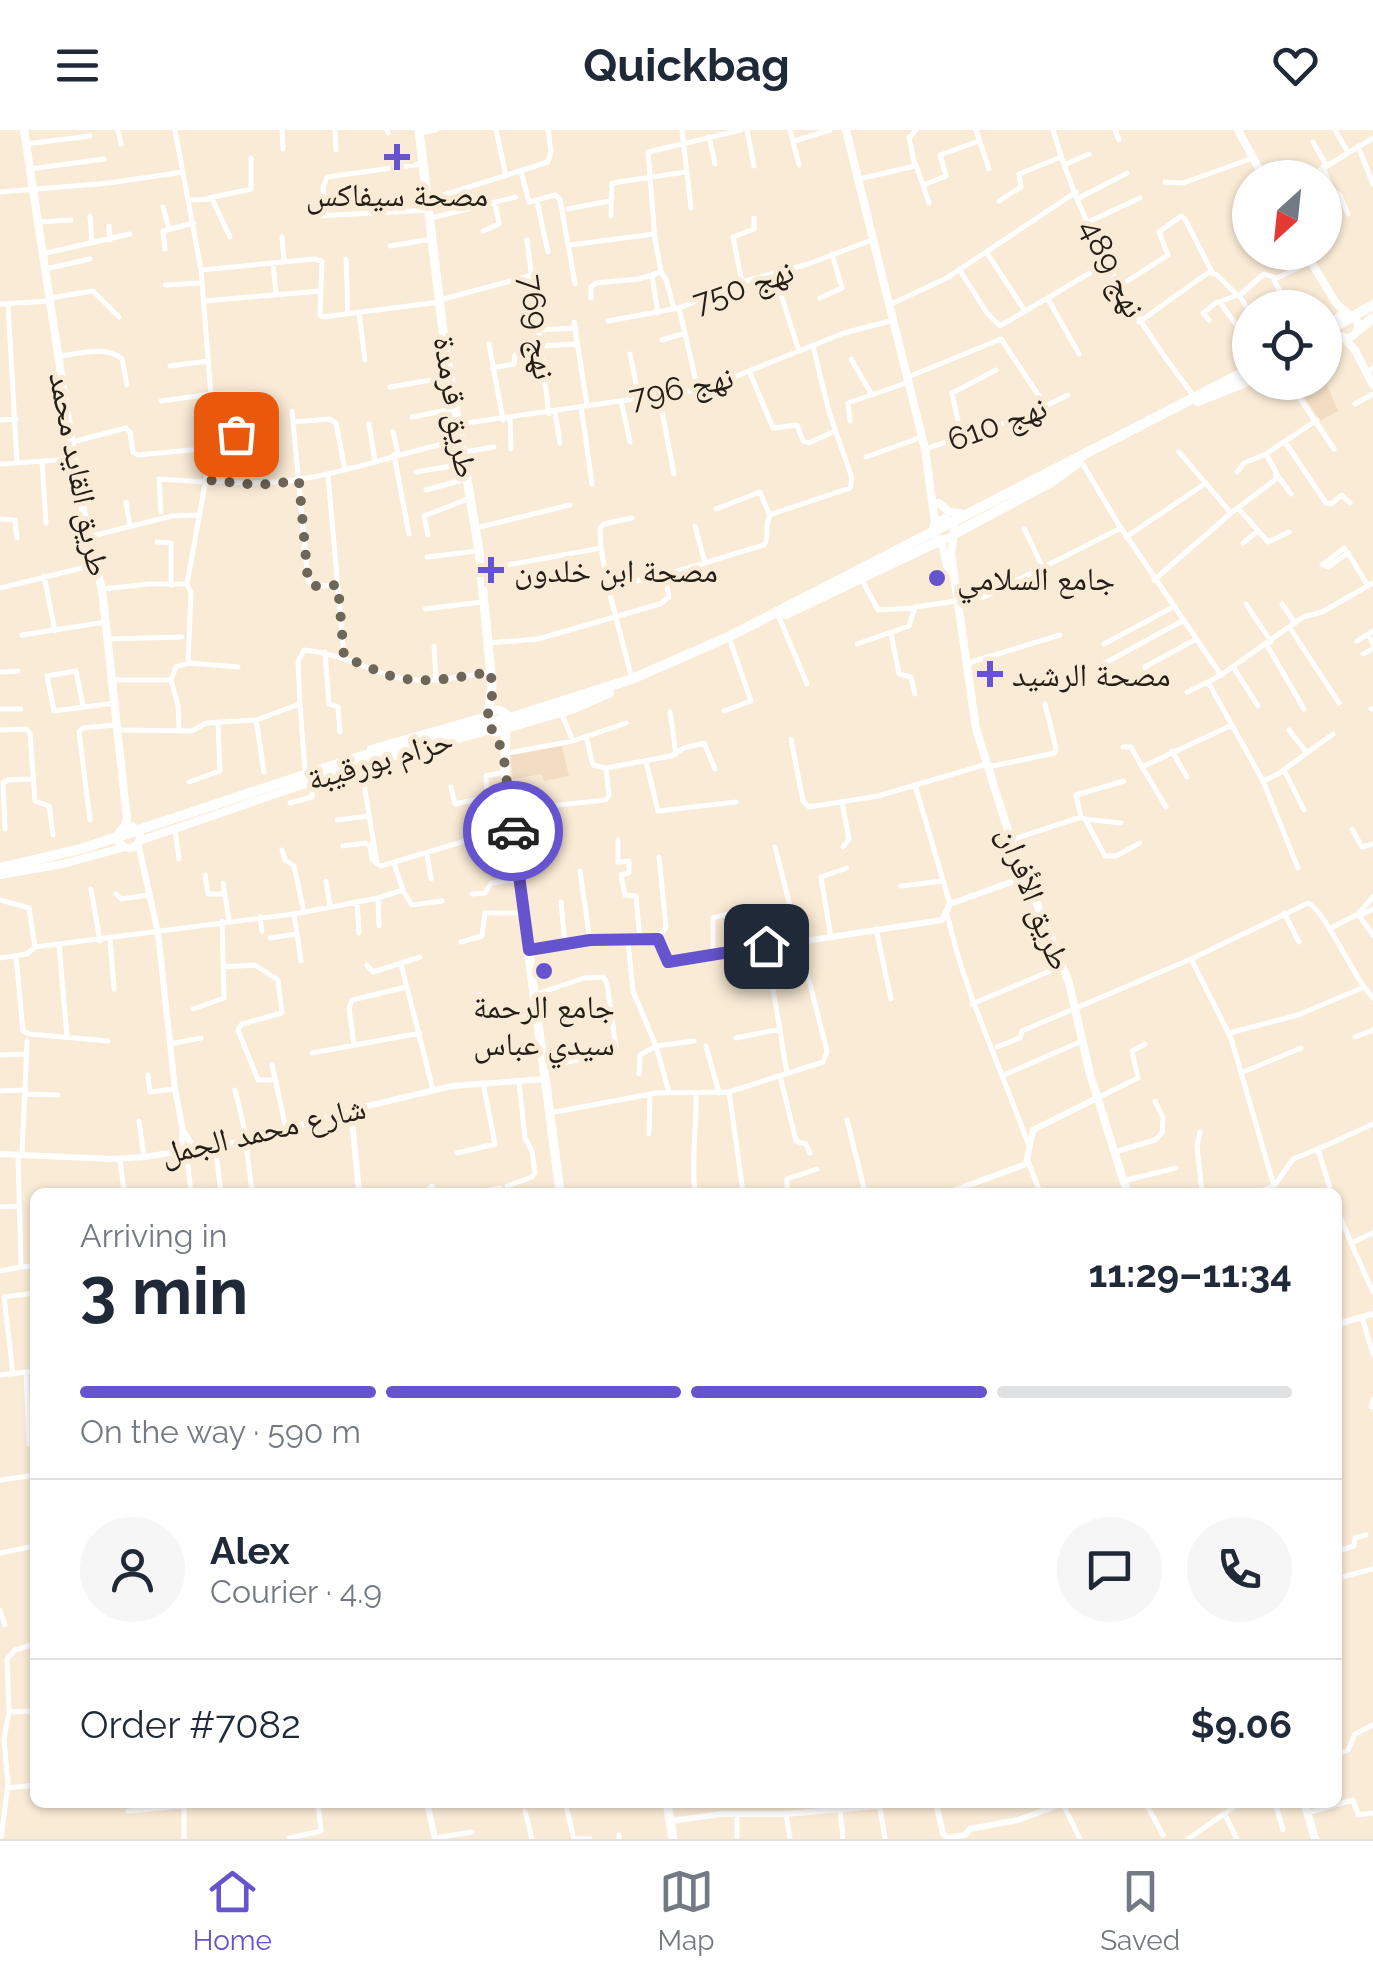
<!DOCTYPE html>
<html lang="en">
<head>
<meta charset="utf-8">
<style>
  :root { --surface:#fff; --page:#f6f6f7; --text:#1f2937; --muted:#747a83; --line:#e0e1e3; --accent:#6554cd }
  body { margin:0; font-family:Raleway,"Noto Naskh Arabic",sans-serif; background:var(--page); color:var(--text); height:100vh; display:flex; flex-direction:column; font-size:38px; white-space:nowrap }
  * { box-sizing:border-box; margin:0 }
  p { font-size:32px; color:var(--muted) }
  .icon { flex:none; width:55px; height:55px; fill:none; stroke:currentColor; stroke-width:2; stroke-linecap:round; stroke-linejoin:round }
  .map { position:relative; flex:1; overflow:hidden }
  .drawer { position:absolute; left:30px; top:1058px; width:1312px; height:620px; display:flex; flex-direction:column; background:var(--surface); border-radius:15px; box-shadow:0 2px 8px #0004 }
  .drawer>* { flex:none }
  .needle { width:65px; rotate:207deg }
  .fabs { position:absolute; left:1232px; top:30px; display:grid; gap:20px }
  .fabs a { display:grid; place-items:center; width:110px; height:110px; border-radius:50%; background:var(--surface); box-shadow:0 2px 8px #0004; font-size:50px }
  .pin { position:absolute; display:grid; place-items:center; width:85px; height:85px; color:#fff; margin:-42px; border-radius:20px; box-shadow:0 5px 15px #0006 }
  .courier { position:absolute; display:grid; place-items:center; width:100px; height:100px; margin:-50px; border:8px solid #6554cd; border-radius:50%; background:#fff; color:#222; box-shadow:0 2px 12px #0007 }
  .headline em { font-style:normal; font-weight:700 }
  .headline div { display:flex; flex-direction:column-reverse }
  .headline { display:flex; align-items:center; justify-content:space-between; height:170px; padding:0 50px }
  h1 { font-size:65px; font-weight:700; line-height:75px }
  .bar { display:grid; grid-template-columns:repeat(4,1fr); gap:15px 10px; align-content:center; height:120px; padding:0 50px }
  .bar i { height:12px; border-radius:8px; background:var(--line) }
  .bar .active { background:var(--accent) }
  .bar p { grid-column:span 4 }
  .line { display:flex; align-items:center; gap:25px; padding:0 50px; border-top:2px solid var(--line) }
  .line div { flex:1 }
  .round { display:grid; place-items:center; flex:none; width:105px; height:105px; border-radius:52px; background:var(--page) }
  header { display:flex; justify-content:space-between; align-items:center; height:130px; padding:0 50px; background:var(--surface); font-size:45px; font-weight:700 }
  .tab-bar { display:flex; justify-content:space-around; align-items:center; height:140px; border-top:2px solid var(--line); background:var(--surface); font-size:28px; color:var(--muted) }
  .tab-bar a { display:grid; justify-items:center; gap:5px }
  .tab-bar .active { color:var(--accent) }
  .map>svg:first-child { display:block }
  .built { fill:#f2ddc2 }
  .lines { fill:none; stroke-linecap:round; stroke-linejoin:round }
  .minor { stroke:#fff; stroke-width:5 }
  .tertiary { stroke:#fff; stroke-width:6 }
  .secondary { stroke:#fff; stroke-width:8 }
  .primary { stroke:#fff; stroke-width:9 }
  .trunk { stroke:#fff; stroke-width:10 }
  .done { stroke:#6f665a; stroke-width:10; stroke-dasharray:0 18 }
  .route { stroke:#6554cd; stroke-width:12 }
  .poi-dot { fill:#6554cd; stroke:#faebd6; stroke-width:4 }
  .labels { text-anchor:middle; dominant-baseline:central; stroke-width:10; stroke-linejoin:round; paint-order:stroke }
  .poi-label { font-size:32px; fill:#241e17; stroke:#faebd6; text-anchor:start }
  .street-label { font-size:32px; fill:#241e17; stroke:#faebd6 }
</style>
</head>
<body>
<header><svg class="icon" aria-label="menu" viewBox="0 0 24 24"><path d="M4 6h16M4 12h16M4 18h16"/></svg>Quickbag<svg class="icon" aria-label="heart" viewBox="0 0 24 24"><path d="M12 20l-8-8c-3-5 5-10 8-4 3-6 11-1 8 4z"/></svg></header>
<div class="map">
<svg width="1373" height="1709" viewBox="0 0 1373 1709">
  <rect width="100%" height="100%" fill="#faebd6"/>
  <path class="built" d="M1325 250 1338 281 1320 291 1296 253Z
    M562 616 569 646 544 651 542 644 513 649 510 625Z"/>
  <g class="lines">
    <path class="minor" d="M118 0 121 14
      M175 0 201 140 214 304 187 454 191 463 188 533
      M282 0 283 19
      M335 0 336 20
      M387 0 388 3
      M496 0 506 46
      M682 0 691 78
      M747 0 754 36
      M790 0 799 35
      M976 0 989 39
      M1053 0C1082 100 1130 183 1193 265
      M1115 0 1119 10
      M1335 0 1348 22
      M420 3 436 0
      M709 7 715 34
      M794 11 830 0
      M1313 12 1326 35
      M26 14 90 6
      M1358 16 1373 54
      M916 35 929 73
      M1064 35 1089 24
      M1323 37 1332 60 1340 65 1348 84
      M30 39 104 29
      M521 41 529 72 555 65 560 69 575 154
      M1307 48 1373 8
      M859 49 915 36 909 8 916 0
      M1165 52 1183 53 1253 28
      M924 55 946 46 940 25 979 11
      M0 62 109 53 183 42
      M209 68 251 59V28
      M1079 68 1127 43
      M189 70 212 69 230 107
      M428 70 548 32 551 22 548 0
      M537 71 548 122
      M999 71 1021 57 1019 44 1061 27
      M163 77 169 98
      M568 79 610 71
      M90 86 92 113
      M317 86 429 80
      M326 86 323 58 327 47 421 34
      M611 86 612 53 686 42
      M431 88 516 67
      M39 92 71 90
      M1088 92 1140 68
      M109 96 110 110
      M483 101 499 94 495 72
      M282 107 284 132
      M527 110 549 284
      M570 115 654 104
      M390 116 432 109
      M165 119 163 101 194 93
      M987 123 1025 181
      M42 124 130 104
      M346 129 348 184
      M273 133 276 164
      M45 139 90 129
      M959 139 987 183 1000 196 1105 134
      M201 140 314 129 322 131 320 185 322 187 440 172
      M774 143 799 221
      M652 146 658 183
      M1274 150 1289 178
      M742 152 733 107 754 99V88
      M165 155 202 153
      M1118 157 1168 125 1159 102 1181 86 1185 89 1212 142
      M1239 165 1250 182
      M50 168 93 161 119 187
      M591 168V157L596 153 639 149 661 142
      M820 168 842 158 832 124
      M1048 169 1079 224
      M440 170 529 146
      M204 171 321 161
      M0 174 50 171
      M8 174 17 333
      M891 174 947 148 1076 62
      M1221 174 1240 200
      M679 178 698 260
      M674 179 666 149 661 142 655 109 648 22 741 0
      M359 183 365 230
      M1209 190 1203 183 1216 173 1241 164 1264 144 1277 148 1310 132
      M608 191 679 178 742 152 808 134 872 110
      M574 192 587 275
      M1139 192 1209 142 1217 145 1236 164
      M539 200 576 198
      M662 210 685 203
      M489 214 503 290
      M541 216 577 214
      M630 224 639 268
      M59 226C80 224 105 215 122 229L127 255
      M851 229 872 265
      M170 236 208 231
      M492 238 514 234 515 225
      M1370 240 1373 238
      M750 243 773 298 797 295 803 311 809 313 835 301
      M908 247 1001 209 1045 275
      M1289 252 1334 319
      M390 257 450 247
      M659 266 674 344
      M161 271 212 264H259
      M621 271 630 312
      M1355 274 1373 264
      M581 276 592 354
      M292 281 308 451 315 456 338 455
      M555 282 560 313
      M412 287 453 279
      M510 289 511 319
      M0 290 16 289
      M850 291 848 273 909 252
      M293 292 330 289 336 293 345 340
      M369 294 375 331
      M459 294 704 259 844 203 894 190
      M393 302 398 324
      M215 304H257
      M961 305 952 263 996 240
      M72 312 126 298 130 302 133 322 138 325 213 318
      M1285 312 1326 373 1331 374 1342 365 1350 373
      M925 319 1023 287 1068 265
      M464 322 494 317
      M1179 322 1231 383
      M394 325 409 404
      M866 327 922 307
      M1081 331 1120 397
      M42 332 46 393
      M0 334 74 329
      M416 342 463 334
      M1237 342 1244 333 1266 324 1317 290
      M1277 345 1291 364
      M328 346 344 527
      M208 350C303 363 369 330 459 310
      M426 360 466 349
      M126 372 130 397
      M716 379 760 362 770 386
      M1239 379 1268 412 1289 402
      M161 382 159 349 208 352
      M0 389 15 390 17 408
      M695 396 705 433
      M476 398 570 375
      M1024 398 1043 438
      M428 405 424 386 468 369
      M88 407 172 386 200 385
      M1126 407 1206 353
      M157 412 171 413V455
      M1243 413 1258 401
      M1348 423 1328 437 1322 435 1344 418 1348 423 1368 456
      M427 427 478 421
      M481 440 601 418
      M44 446 55 501
      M862 450 878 480 914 478
      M1154 450 1231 383 1276 349V342L1266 324
      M608 457 601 418 600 398 604 394 632 388
      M0 458 94 435
      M102 459 149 454H187
      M1246 474 1271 512
      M1282 474 1295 493
      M425 479 482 472
      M779 487 807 554
      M1290 498 1339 573
      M891 503 899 544 911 547 915 564
      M1368 504 1373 514
      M22 505 106 492
      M108 509 182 507
      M1357 511 1373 501
      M488 513 538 509 660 474 669 467 665 445 764 415C771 405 762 394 772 384L850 358 852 348 829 282 813 216
      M857 514 909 496 915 477 984 467 1121 398 1221 545 1303 487 1322 482 1373 453
      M1104 514 1175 476
      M1267 515 1304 579
      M434 516 436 550
      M325 522 329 574 338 577 340 602
      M1363 524 1373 519
      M968 533 1060 505
      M1105 533 1184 490
      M1234 538 1258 576
      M0 542 18 541
      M1221 545 1208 552 1263 651 1298 738
      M632 549 608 457 664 445
      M113 550H171L178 575 179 599
      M171 550 176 537 188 533 238 537
      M1150 551 1145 537 1196 509
      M1187 562 1208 552
      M300 574 305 642
      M83 576 76 541 47 546 54 581 115 573
      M0 579H21
      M1371 579 1373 578
      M724 581 751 571 731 513
      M561 582 573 611
      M670 582 676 624
      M256 590 264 642
      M0 600 26 599 30 603 35 671 49 676 53 705
      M120 600 192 601 206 593 256 590 300 574 298 532 304 520C335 523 359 535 388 545 421 556 458 547 491 542
      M1289 600 1307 623
      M791 609 803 671 809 677 878 666 987 634
      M1123 617H1131L1142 637
      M1172 621 1187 647
      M508 623 573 611 626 593
      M646 631 658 681 736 672
      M361 635 377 734 381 736 512 697
      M988 637 1055 623 1056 618 1045 574
      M606 638 671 626 684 618 704 613 715 639
      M1284 640 1304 680
      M1263 651 1278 644 1333 604
      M189 652 220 641 218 592
      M915 655 950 774
      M451 657 455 674 487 667 486 646 505 642
      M842 672 849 709 843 717
      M290 673 312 667 313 653
      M1166 677 1142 637 1232 595
      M510 680 606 670 609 665 606 638 593 635 586 606
      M1081 687 1085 689 1105 726H1116L1140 713
      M1085 689 1121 693
      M90 690 79 602 83 598 115 595
      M337 690 369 686
      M5 699 3 653 8 650 32 649
      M1352 699 1362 717 1373 714
      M175 700 179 729
      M618 710V732L629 731V743L621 745 625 765 636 766 640 810
      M1011 710 1081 687 1076 665 1124 651
      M343 716 365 713 370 716 372 729 376 733
      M282 720 285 730 294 736 304 782
      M427 723 431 749
      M580 741 590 810
      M205 745 208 764H224
      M326 751 330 777
      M223 753 229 790
      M901 756 942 751
      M91 759 100 811
      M403 761 412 775 442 771
      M116 764 121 769 149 765
      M472 764 485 763 491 753 517 750
      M378 769 379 796
      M0 770 29 778 35 817
      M561 772 565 813
      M357 773 359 803
      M1284 783 1299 812
      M294 784 301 831
      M947 784C965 864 1001 937 1028 1014
      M1358 784 1373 805
      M1361 785 1373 779
      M260 787 262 801
      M876 799 891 869
      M1329 799 1358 784 1373 767
      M270 808 297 804
      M831 808 821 747 847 738
      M110 809 114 859
      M658 809 666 797 659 727
      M628 811 633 861 656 916 669 962
      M461 812 482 806 485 783H523
      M59 815 67 906
      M766 815 787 944
      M713 823V788L735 782
      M16 826 23 901 29 904 108 911
      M0 828 27 824 35 817 294 784 378 768 403 760 394 733
      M1191 829 1308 773C1323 779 1351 839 1364 857
      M401 834 433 960
      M367 835 373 842 420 827
      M223 837 255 835 278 850 282 883 242 894 238 900 258 950H274
      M480 864C486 893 513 886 537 885
      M534 865 584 848 603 847 607 853 616 918 610 923 544 937
      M972 874 1062 836
      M193 879 224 868 222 791
      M1229 903 1298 885 1364 857 1373 868
      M1355 907 1373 900
      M736 908 780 899
      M170 914 201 908
      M354 915 349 878 352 870 406 857
      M706 916 719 963
      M997 917 1020 908 1022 901 1191 829 1231 908 1274 1056 1259 1062
      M312 923 420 903
      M0 925 26 924
      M272 934 286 999
      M1241 943 1301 918
      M639 944 640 925 656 916 694 911
      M148 945 150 962 175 959
      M1004 945 1082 911
      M780 946 796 1011 806 1014 810 1023
      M235 960 244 997 252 1062
      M0 961 26 960
      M729 962 743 1062
      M27 964 58 965
      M1097 968 1138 948 1132 921 1145 914
      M550 983 656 963 729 962 823 932 827 921 775 717
      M847 990 865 1062
      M139 991 144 1027
      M1200 1002 1197 1016 1202 1062
      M649 1004 650 964
      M215 1016 221 1062
      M1318 1019 1373 994
      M186 1021 191 1062
      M1115 1022 1155 1010 1162 1003 1163 988 1155 971
      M457 1023 495 1014 483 953
      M18 1024 21 1137 35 1136
      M22 1025 27 911
      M120 1029 124 1062
      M1028 1031 1040 1062
      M1123 1051 1176 1038
      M507 1056 532 1047 535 1043 532 1021 525 1008 519 952
      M1274 1056 1293 1029 1318 1019 1331 1062
      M426 1062 432 1056
      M481 1062 500 1058 503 1062
      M643 1062H658
      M695 1062C691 1028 697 997 696 963
      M787 1062V1049L817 1039
      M0 1077 19 1076
      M1338 1081 1351 1113 1373 1103
      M1351 1113 1373 1162
      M0 1141 21 1137
      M1362 1187 1373 1224
      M26 1242 29 1314
      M13 1244 4 1167 35 1163
      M0 1245 35 1241
      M1371 1277 1373 1269
      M0 1350 35 1345
      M1338 1421 1354 1416 1355 1408 1366 1405
      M0 1423 35 1416
      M1338 1448 1373 1439
      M0 1480 5 1495
      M9 1582 35 1581
      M1338 1624 1348 1620 1355 1604 1373 1595
      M7 1658 35 1655
      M356 1672 357 1675
      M1145 1672 1163 1705
      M1275 1672 1283 1700
      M1063 1674 1080 1709
      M428 1676 444 1672
      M880 1678 885 1709
      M567 1680 574 1709
      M128 1681 184 1676
      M525 1681 532 1709
      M840 1681 843 1709
      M737 1683V1709
      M1307 1683 1353 1670 1358 1685 1373 1683
      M786 1684 790 1709
      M1225 1685 1237 1709
      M619 1705V1709
      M289 1708 321 1701 318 1672
      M435 1708 472 1702
      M1 1709 8 1654 4 1609 9 1582 7 1529 15 1520 35 1514
      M184 1709V1672
      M576 1709H590
      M1188 1709 1241 1672"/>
    <path class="tertiary" d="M138 713 158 803 175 959 183 1001 195 1019
      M529 820 590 810 658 809 668 832 942 790 950 774 1025 747
      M351 980 359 1062
      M180 1021 183 1001
      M0 1024 112 1029 144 1027 246 1011 359 978 452 956 545 949
      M950 1062 1026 1034 1033 1000 1097 968
      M1338 1194 1373 1184
      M427 1672 435 1709
      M931 1672 937 1677 943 1704 949 1708 965 1705 970 1699 1018 1690 1067 1672
      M670 1691 721 1684H786L921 1672"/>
    <path class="secondary" d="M24 0 74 329 88 407 102 459 127 689 124 697
      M846 0 925 319 935 393
      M1238 0 1264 48
      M1305 122 1336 173 1347 183
      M1334 196a12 12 0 1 1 24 0a12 12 0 1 1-24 0Z
      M1344 208 1355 220 1373 255
      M939 373 949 382 960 383
      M952 407 942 410C934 408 931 400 935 393L945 388 955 397 951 424 976 599 1011 710 1069 853 1090 944 1127 1062
      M941 410 948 440
      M371 619 487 586
      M118 707a11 11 0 1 1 22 0a11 11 0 1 1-22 0Z
      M139 711 361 635 491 600
      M0 745 63 734 125 717
      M1304 1672 1315 1709"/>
    <path class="primary" d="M419 0 444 210 479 421 492 555 488 584
      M486 591a11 11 0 1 1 22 0a11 11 0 1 1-22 0Z
      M506 598 505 642 560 1062
      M667 1672 673 1709"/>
    <path class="trunk" d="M1358 200 1373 188
      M1325 202 1373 175
      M1325 214 1342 207
      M1198 271 1250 250
      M954 404 1051 352 1079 332
      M786 484 941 410
      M506 598 574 578 609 563
      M0 738 81 719 359 627 513 587 632 549 728 507 1250 239"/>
  </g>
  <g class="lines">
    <path class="done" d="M236 304H214L208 350 258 355 299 351 308 451 314 456 338 455 344 527C359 533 374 540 388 545 421 556 458 547 491 542L492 568 486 592 497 606 504 629 513 701"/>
    <path class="route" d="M513 701 529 820 590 810 658 809 668 832 766 816"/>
  </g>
  <g class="poi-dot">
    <path d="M392 12h10v10h10v10h-10v10h-10v-10h-10v-10h10z"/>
    <path d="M486 425h10v10h10v10h-10v10h-10v-10h-10v-10h10z"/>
    <circle cx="937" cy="448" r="10"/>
    <path d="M985 529h10v10h10v10h-10v10h-10v-10h-10v-10h10z"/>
    <circle cx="544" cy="841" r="10"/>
  </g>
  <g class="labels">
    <g class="poi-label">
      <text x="397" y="64" text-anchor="middle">مصحة سيفاكس</text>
      <text x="514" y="440">مصحة ابن خلدون</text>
      <text x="957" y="448">جامع السلامي</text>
      <text x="1012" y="544">مصحة الرشيد</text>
      <text x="544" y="876" text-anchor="middle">جامع الرحمة<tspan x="544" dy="37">سيدي عباس</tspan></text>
    </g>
    <g class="street-label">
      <text transform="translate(1113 138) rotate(63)">نهج 489</text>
      <text transform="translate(743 156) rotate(-19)">نهج 750</text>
      <text transform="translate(538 197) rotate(82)">نهج 769</text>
      <text transform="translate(681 257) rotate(-12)">نهج 796</text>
      <text transform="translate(456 277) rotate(81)">طريق قرمدة</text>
      <text transform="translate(997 293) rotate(-20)">نهج 610</text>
      <text transform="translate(80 344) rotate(79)">طريق القايد محمد</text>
      <text transform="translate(380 629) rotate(-16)">حزام بورقيبة</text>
      <text transform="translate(1035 768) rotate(69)">طريق الأفران</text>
      <text transform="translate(263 1000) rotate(-13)">شارع محمد الجمل</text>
    </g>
  </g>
</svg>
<div class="fabs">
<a><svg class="needle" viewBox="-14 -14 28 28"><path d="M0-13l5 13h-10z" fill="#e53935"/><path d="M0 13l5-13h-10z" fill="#747a83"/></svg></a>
<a><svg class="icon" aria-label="locate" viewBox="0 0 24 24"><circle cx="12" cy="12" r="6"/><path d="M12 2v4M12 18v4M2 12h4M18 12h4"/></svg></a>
</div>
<div class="pin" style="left:236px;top:304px;background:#ea580c"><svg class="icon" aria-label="bag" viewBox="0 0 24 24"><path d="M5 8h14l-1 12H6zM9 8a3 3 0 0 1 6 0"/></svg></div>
<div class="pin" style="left:766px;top:816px;background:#1f2937"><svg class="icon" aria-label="home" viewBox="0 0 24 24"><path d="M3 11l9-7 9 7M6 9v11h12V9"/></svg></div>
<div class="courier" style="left:513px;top:701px"><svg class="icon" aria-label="car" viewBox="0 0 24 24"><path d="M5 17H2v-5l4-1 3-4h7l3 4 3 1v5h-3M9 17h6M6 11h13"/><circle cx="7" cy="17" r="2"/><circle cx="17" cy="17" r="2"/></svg></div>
<section class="drawer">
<div class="headline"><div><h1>3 min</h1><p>Arriving in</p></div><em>11:29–11:34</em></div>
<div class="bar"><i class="active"></i><i class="active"></i><i class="active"></i><i></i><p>On the way · 590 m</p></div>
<div class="line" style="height:180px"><a class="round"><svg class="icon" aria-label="person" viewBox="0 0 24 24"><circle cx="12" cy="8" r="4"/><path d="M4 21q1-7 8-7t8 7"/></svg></a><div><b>Alex</b><p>Courier · 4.9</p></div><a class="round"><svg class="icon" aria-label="chat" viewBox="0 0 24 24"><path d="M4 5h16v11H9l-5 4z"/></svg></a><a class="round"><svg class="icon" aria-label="phone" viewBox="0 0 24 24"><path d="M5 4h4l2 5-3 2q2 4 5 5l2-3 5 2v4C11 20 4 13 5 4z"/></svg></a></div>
<div class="line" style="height:130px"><div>Order #7082</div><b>$9.06</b></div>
</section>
</div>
<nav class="tab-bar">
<a class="active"><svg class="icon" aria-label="home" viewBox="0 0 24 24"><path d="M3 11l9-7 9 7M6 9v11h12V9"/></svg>Home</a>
<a><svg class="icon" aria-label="map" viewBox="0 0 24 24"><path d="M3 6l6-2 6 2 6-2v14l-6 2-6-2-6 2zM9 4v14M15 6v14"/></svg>Map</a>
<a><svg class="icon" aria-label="saved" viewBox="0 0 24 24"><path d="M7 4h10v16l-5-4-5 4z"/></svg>Saved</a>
</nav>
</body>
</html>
